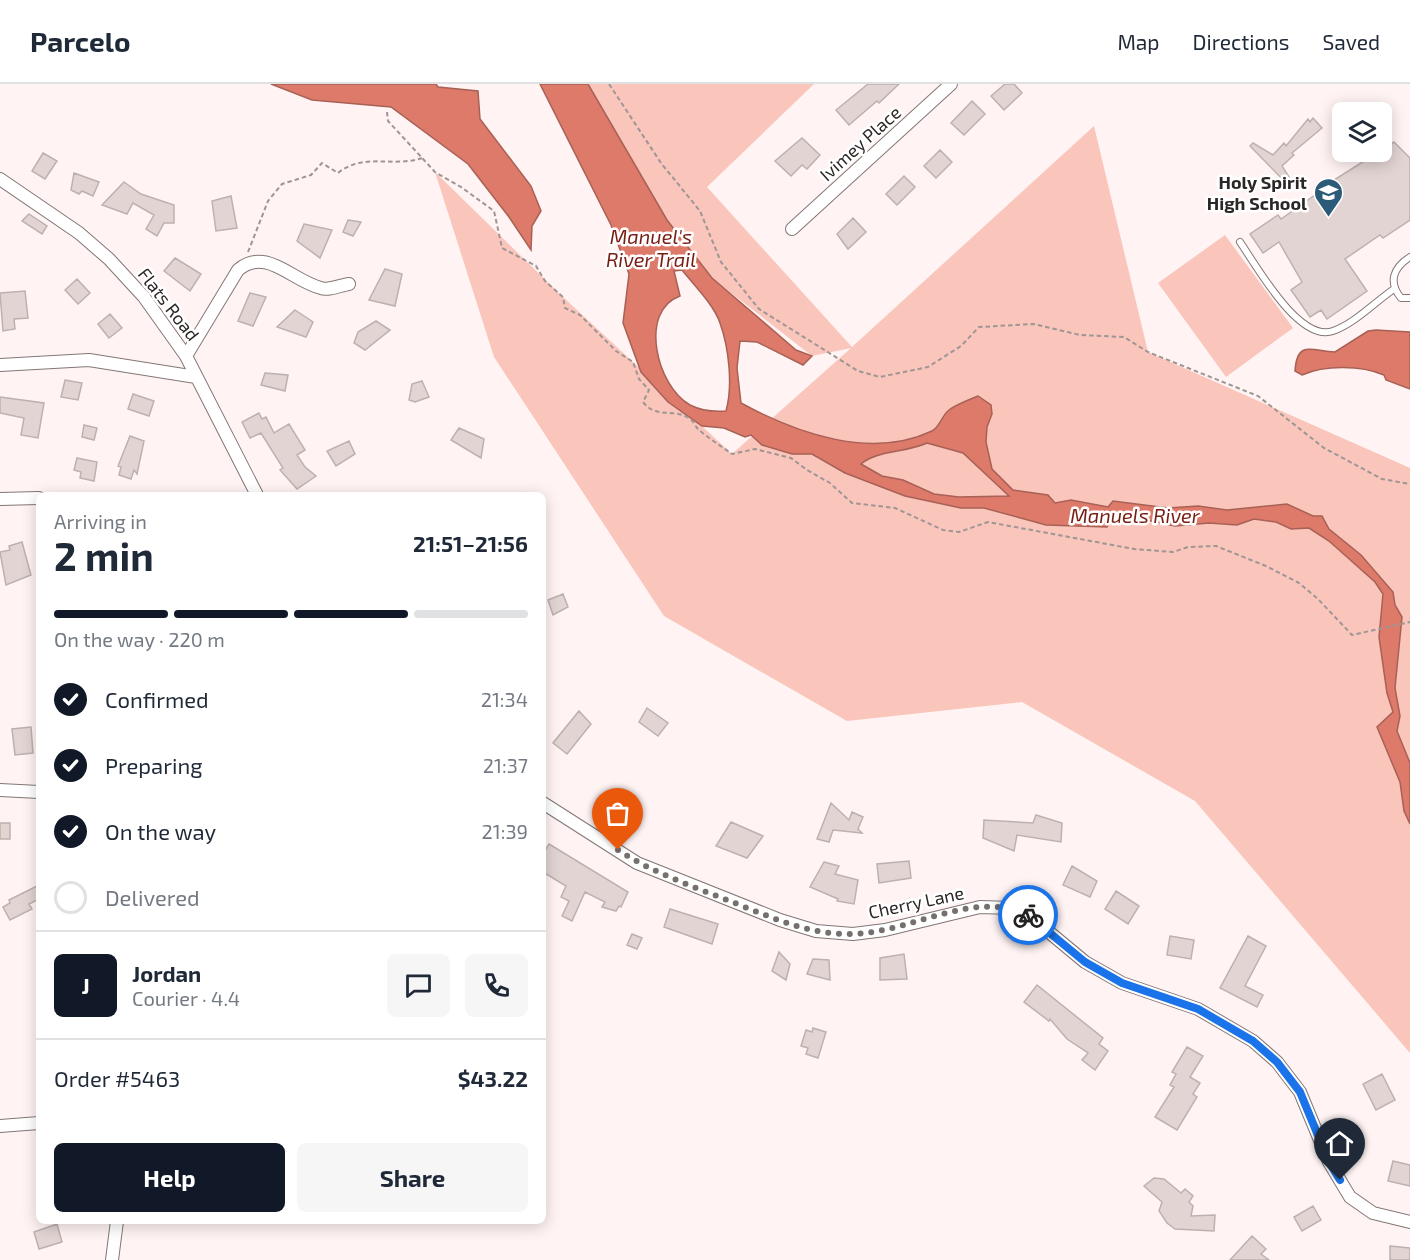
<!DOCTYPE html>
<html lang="en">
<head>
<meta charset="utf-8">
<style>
  :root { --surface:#fff; --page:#f6f6f7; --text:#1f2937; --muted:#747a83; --line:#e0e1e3; --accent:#111827 }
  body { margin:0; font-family:"Exo 2",sans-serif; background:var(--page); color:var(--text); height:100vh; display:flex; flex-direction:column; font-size:22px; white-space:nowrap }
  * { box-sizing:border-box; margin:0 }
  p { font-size:20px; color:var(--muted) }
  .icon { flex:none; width:33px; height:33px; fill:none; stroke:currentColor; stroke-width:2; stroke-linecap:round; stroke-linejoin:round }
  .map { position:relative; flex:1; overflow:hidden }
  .side { position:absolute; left:36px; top:408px; width:510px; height:732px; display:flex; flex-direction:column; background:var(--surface); border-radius:9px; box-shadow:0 3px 15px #0003 }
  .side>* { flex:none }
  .controls { position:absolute; left:1332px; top:18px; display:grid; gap:12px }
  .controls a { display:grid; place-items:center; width:60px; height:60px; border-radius:9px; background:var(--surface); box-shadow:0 3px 15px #0003; font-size:30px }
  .pin { position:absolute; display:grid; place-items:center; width:51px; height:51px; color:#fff; margin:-62px -26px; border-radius:50% 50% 50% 0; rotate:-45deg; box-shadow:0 0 6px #0007 }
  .pin .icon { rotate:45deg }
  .courier { position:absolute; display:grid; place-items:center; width:60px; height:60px; margin:-30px; border:4px solid #1a73e8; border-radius:50%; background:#fff; color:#222; box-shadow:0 2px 8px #0007 }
  .headline em { font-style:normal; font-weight:700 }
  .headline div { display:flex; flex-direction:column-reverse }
  .headline { display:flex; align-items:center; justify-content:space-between; height:102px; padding:0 18px }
  h1 { font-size:39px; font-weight:700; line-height:45px }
  .bar { display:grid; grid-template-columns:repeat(4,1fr); gap:9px 6px; align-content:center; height:72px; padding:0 18px }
  .bar i { height:8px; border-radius:4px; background:var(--line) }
  .bar .active { background:var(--accent) }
  .bar p { grid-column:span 4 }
  .line { display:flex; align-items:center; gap:15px; padding:0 18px; border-top:2px solid var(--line) }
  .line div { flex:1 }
  .round { display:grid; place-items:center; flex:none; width:63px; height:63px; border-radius:9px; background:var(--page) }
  ol { padding:0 18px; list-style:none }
  li { display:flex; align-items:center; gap:18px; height:66px }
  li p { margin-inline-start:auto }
  li .icon { padding:6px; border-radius:50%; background:var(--accent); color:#fff; stroke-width:4 }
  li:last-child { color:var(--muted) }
  li i { width:33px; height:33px; border:3px solid var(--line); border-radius:50% }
  .button { display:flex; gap:12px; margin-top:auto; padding:12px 18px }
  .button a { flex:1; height:69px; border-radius:9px; background:var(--accent); color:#fff; font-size:24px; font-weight:700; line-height:69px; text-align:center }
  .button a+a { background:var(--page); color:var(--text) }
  header { display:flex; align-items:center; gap:36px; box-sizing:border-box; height:84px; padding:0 30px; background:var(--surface); border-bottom:2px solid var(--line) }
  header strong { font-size:28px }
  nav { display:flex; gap:33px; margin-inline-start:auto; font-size:21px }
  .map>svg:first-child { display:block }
  .green { fill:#fac5bb }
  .water { fill:#dd7a6a; stroke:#a86156; stroke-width:1.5; fill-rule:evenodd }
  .building { fill:#e1d4d2; stroke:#bdb1af; stroke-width:1.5 }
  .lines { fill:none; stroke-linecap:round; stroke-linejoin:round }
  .service-casing { stroke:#827775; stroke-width:8 }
  .minor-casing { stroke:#827775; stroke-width:14 }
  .path { stroke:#9e9695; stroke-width:2; stroke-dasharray:4.5 3; stroke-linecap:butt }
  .service { stroke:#fff; stroke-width:6 }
  .minor { stroke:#fff; stroke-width:12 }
  .done { stroke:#756f6e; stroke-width:6; stroke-dasharray:0 10.8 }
  .route { stroke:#1a73e8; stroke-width:8 }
  .labels { text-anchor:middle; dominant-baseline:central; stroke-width:5; stroke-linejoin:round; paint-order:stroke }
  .street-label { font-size:18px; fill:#2b2726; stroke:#fff }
  .poi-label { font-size:18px; font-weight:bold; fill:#2b2726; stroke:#fff; text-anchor:end }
  .water-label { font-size:20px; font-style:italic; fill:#771d13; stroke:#fff }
</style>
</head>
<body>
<header>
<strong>Parcelo</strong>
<nav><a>Map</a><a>Directions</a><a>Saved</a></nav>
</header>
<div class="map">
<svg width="1410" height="1176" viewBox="0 0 1410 1176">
  <rect width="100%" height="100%" fill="#fff4f3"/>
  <path class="green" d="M588 0H814L707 103 852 263 1094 42 1148 268 1410 384V969L1195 717 1022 618 847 637 664 532 494 273 435 88 563 213 732 370 851 264 812 272 712 194 667 136Z
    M1225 151 1293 244 1226 293 1158 199Z"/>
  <path class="water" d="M271 0H436L438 3 478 7 480 35 531 102 541 127 532 142 531 166 509 133 468 80 391 23 312 16Z
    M540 0H588L667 136 712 194 796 266 812 272 803 281 757 258 740 257 737 284 741 319C796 349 871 376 932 347 940 343 942 331 949 326 957 320 969 316 978 312L991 321 992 330 987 343 986 358 992 385 1013 406 1048 411 1055 419 1071 416 1108 423 1113 417 1168 424 1198 422 1227 426 1287 420 1313 432H1322L1329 445 1361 471 1393 508 1395 521 1402 533 1395 604 1400 632 1397 647 1410 679V740L1404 727 1400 698 1377 643 1393 628 1387 609 1379 553 1383 510 1375 498 1329 457 1309 444 1291 445 1276 438 1254 435 1237 441 1209 439 1175 442 1142 435 1111 436 1107 443 1046 441 984 424H961L905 412 845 389 812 370H792L762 361 751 351 745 353 724 344 702 342 668 318 641 288 623 239 629 190 611 141ZM682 186C694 201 714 221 720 239 729 264 733 302 726 327 713 328 702 327 690 321 657 303 638 227 680 212L674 187ZM927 359 963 369 1009 412 959 413 934 410 903 396 882 392 861 380C877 366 905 369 927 359Z
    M1376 246 1410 248V305L1386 296 1384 291C1361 281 1324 281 1302 291L1295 287C1297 254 1314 268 1335 268L1368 247Z"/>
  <path class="building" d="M868 0H899L879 19 877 17 849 41 836 26Z
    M1005 0H1014L1022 9 1004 26 991 12Z
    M972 17 985 30 964 51 951 39Z
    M1313 34 1322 44 1292 69 1294 71 1282 82 1294 101 1291 104 1250 62 1253 59 1273 71 1284 59 1286 62 1308 35 1310 38Z
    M802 54 820 71 807 85 802 81 791 92 775 77Z
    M1394 58 1410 74V136L1383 154 1380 151 1345 175 1367 207 1327 235 1321 226 1310 233 1291 206 1302 198 1279 158 1263 169 1250 150 1278 131 1281 135 1332 99 1331 98Z
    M940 66 952 78 936 94 924 82Z
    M43 69 57 77 45 95 32 87Z
    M74 89 99 98 93 112 82 107 79 110 71 106Z
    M904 92 915 103 897 121 886 110Z
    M124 98 141 110 174 121V139H164L157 152 146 145 154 131 133 119 127 130 102 121Z
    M231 112 237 144 216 147 212 117Z
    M29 130 47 142 42 150 22 137Z
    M853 134 866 148 848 165 837 150Z
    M348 136 361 138 353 152 343 148Z
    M304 140 332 146 320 174 297 157Z
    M175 174 201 190 190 207 164 187Z
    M385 185 402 190 395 222 369 216Z
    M77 195 90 209 78 220 65 206Z
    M25 207 28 234 14 235 15 245 3 247 0 209Z
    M250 209 266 213 253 242 238 237Z
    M295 226 313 238 306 253 277 243Z
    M110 230 122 244 109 254 98 240Z
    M376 237 390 246 365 266 354 259 358 248Z
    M265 289 288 291 285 307 261 301Z
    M65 296 82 299 78 316 61 313Z
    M422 297 429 313 415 318 409 316 412 300Z
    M133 310 154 317 149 332 128 325Z
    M0 313 44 319 38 354 21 351 24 334 0 329Z
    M259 329 262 335 266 333 274 349 289 340 305 366 297 371 305 383 316 392 297 405 280 386 283 384 261 349 250 354 242 338Z
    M84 341 97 344 94 356 82 353Z
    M459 344 484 355 481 374 451 356Z
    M130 352 144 357 137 390 134 386 131 395 119 391 121 383 118 382Z
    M349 357 355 370 336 382 327 367Z
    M77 374 97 378 94 397 80 394 81 388 74 386Z
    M22 458 31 491 6 501 0 468 10 466 9 462Z
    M563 510 568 523 553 531 548 516Z
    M647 624 668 639 658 652 639 638Z
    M579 627 591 640 567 670 553 659Z
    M31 643 33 669 15 671 12 645Z
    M831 719 849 736 852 728 863 733 858 745 862 749 833 746 829 758 817 755Z
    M1036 731 1062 739 1061 758 1017 751 1014 767 983 754 984 736 1033 739Z
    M731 738 763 752 747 774 716 762Z
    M0 739H10V755H0Z
    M549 760 628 808 621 823 619 822 616 827 602 823 605 818 585 808 572 837 562 832 569 817 561 813 566 802 543 788V770Z
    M909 777 911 794 879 799 877 780Z
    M824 778 839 782 835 790 858 796 854 820 837 817 838 815 810 803Z
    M1072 782 1097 797 1090 813 1063 801Z
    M39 801V815L29 820 32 825 10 836 3 823 10 819 9 816Z
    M1116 807 1139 822 1128 840 1105 825Z
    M670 825 718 840 712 860 664 843Z
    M632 850 642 854 637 865 627 861Z
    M1170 852 1194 856 1191 875 1167 871Z
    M1248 852 1266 862 1245 902 1263 911 1257 923 1220 904Z
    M779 868 790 880 786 896 772 887Z
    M904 870 907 895 880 896V874Z
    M813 875 829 876 830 896 807 890Z
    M1037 901 1103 954 1099 960 1108 967 1095 986 1082 976 1088 969 1067 955 1050 935 1049 937 1024 918Z
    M813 944 826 948 818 974 806 970 808 964 801 962 806 946 812 948Z
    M1187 963 1203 972 1190 993 1200 999 1193 1010 1197 1013 1177 1046 1155 1033 1174 1003 1170 1001 1176 990 1172 988Z
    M1382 990 1395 1016 1376 1026 1363 1000Z
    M1393 1077 1410 1081V1102L1388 1097Z
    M1154 1094 1164 1095 1181 1109 1185 1105 1193 1112 1189 1118 1193 1122 1191 1132 1215 1131 1214 1147 1175 1145 1167 1139 1159 1127 1162 1118 1144 1102Z
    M1313 1122 1321 1136 1302 1147 1294 1133Z
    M57 1140 62 1158 39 1165 34 1148Z
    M1252 1152 1266 1165 1261 1170 1269 1176H1230Z
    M1390 1162 1410 1164V1176H1390Z"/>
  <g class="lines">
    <defs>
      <path id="service" d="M1240 158C1256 181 1299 259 1333 247 1354 240 1375 218 1394 205
        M1410 173C1393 184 1388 198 1401 214H1410"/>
      <path id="minor" d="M0 95 79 149 109 175 144 213 186 272 257 411
        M792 145 951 0
        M186 272 238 186C266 162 292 197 321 204 328 207 341 201 349 200
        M0 281 89 276 196 293
        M0 415 39 414
        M0 706 39 708
        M543 719 637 779 780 836 816 847 853 850 885 846 980 823 1012 824 1032 834 1085 878 1122 899 1198 925 1253 957 1277 978 1300 1008 1329 1078 1350 1113 1373 1129 1410 1138
        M0 1042 39 1039
        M112 1176 117 1137"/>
    </defs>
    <use href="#service" class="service-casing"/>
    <use href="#minor" class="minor-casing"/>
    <path class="path" d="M609 0 661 79 700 127 721 178 759 225 858 287 880 293 928 283 961 262 979 243 1034 240 1080 251 1124 253 1148 268 1258 312 1324 364 1382 395 1410 400
      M387 28 388 37 435 88 461 103 494 127 502 164 536 182 545 197 563 213 565 224 580 231 616 267 633 278 639 295 649 306 643 318C656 335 672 324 689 334 693 336 695 342 698 345 708 354 721 362 732 370L755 365 791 374 807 386 830 399 852 419 895 424 943 446 959 448 988 438 1134 465 1173 468 1188 463 1216 462 1266 482 1299 499 1318 515 1352 551 1410 538
      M248 168 268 117 282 100 311 91 322 79 338 89C364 68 393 84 422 74"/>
    <use href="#service" class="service"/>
    <use href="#minor" class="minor"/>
  </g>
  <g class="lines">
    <path class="done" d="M618 766C650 787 686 800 722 814 764 830 808 852 854 850 911 848 974 805 1028 831"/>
    <path class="route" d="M1028 831 1085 878 1122 899 1198 925 1253 957 1277 978 1300 1008 1329 1078 1340 1096"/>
  </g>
  <defs>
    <symbol id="school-pin" viewBox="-11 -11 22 30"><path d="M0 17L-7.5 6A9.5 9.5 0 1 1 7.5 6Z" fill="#2c5a79" stroke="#fff"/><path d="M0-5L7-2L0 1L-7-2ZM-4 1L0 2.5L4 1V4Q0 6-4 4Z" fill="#fff"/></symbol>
  </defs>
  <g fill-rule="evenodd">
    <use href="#school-pin" x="1312" y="92" width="33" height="45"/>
  </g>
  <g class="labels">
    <g class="street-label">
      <text transform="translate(860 59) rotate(-42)">Ivimey Place</text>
      <text transform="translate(169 220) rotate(52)">Flats Road</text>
      <text transform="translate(916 818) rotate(-12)">Cherry Lane</text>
    </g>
    <g class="poi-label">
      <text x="1307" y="98">Holy Spirit<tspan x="1307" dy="21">High School</tspan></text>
    </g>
    <g class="water-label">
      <text x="651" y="152">Manuel's<tspan x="651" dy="23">River Trail</tspan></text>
      <text x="1135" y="431">Manuels River</text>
    </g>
  </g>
</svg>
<div class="controls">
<a><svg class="icon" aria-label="layers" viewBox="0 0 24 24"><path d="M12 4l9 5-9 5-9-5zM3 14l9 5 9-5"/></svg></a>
</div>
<div class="pin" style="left:618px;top:766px;background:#ea580c"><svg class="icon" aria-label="bag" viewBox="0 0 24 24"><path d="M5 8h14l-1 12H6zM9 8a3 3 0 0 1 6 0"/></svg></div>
<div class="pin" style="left:1340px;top:1096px;background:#1f2937"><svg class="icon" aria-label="home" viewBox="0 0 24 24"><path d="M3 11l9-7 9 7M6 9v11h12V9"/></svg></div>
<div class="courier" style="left:1028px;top:831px"><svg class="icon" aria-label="bike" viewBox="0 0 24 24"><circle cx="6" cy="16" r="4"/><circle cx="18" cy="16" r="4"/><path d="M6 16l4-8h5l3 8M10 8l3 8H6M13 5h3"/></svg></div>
<section class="side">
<div class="headline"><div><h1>2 min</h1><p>Arriving in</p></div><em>21:51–21:56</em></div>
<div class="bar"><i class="active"></i><i class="active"></i><i class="active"></i><i></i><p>On the way · 220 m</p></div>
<ol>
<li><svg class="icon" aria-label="check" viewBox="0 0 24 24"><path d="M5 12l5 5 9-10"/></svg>Confirmed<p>21:34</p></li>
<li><svg class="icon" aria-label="check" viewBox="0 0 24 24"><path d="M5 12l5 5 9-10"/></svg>Preparing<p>21:37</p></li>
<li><svg class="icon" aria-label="check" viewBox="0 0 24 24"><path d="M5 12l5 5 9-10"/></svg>On the way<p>21:39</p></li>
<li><i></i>Delivered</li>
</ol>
<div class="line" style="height:108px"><b class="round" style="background:var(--accent);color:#fff">J</b><div><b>Jordan</b><p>Courier · 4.4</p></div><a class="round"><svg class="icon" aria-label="chat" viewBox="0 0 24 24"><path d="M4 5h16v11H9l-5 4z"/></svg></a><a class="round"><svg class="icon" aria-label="phone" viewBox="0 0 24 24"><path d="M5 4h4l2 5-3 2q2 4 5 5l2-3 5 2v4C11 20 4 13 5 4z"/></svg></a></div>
<div class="line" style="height:78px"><div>Order #5463</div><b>$43.22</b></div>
<div class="button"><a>Help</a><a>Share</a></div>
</section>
</div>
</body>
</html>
